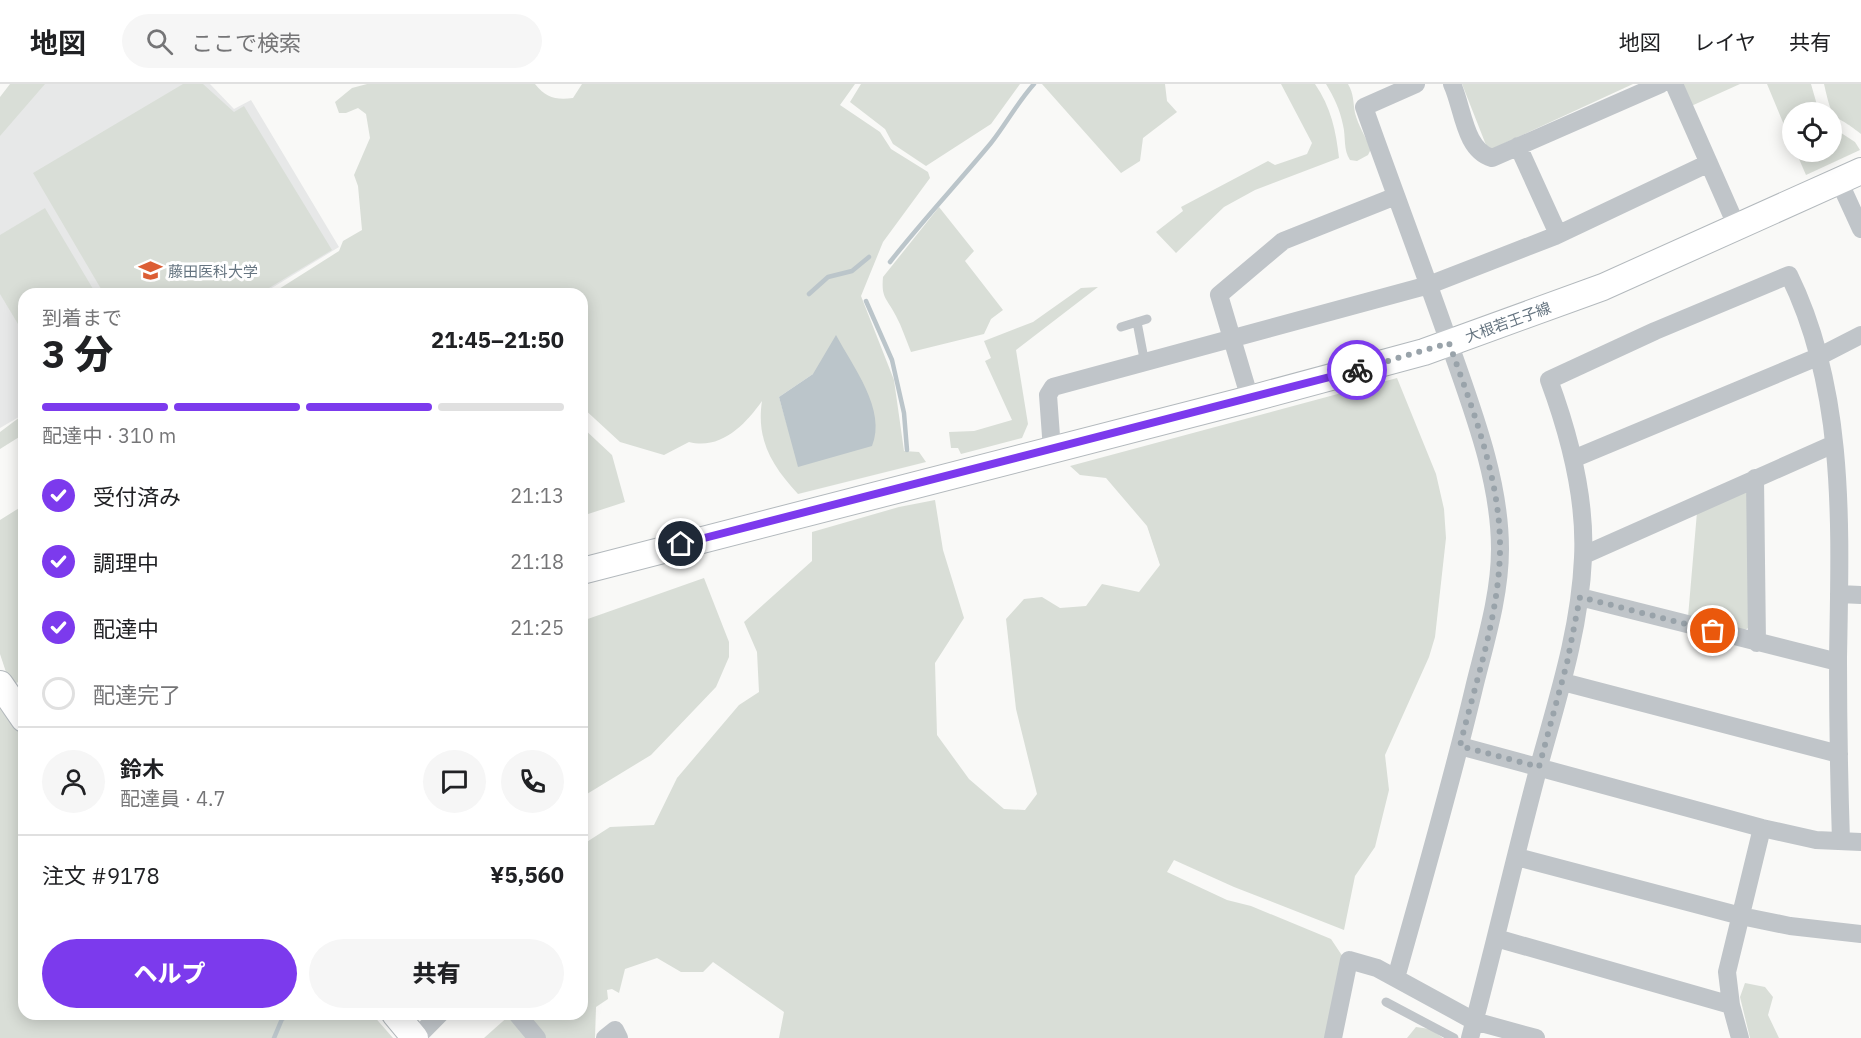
<!DOCTYPE html>
<html lang="ja">
<head>
<meta charset="utf-8">
<style>
  :root { --surface:#fff; --page:#f6f6f6; --text:#202124; --muted:#757577; --line:#e0e0e0; --accent:#7c3aed }
  body { margin:0; font-family:"IBM Plex Sans","Noto Sans JP",sans-serif; background:var(--page); color:var(--text); height:100vh; display:flex; flex-direction:column; font-size:22px; white-space:nowrap }
  * { box-sizing:border-box; margin:0 }
  p { font-size:20px; color:var(--muted) }
  .icon { flex:none; width:33px; height:33px; fill:none; stroke:currentColor; stroke-width:2; stroke-linecap:round; stroke-linejoin:round }
  .map { position:relative; flex:1; overflow:hidden }
  .details { position:absolute; left:18px; top:204px; width:570px; height:732px; display:flex; flex-direction:column; background:var(--surface); border-radius:18px; box-shadow:0 3px 15px #0003 }
  .details>* { flex:none }
  .tools { position:absolute; left:1782px; top:18px; display:grid; gap:12px }
  .tools a { display:grid; place-items:center; width:60px; height:60px; border-radius:50%; background:var(--surface); box-shadow:0 3px 15px #0003; font-size:30px }
  .pin { position:absolute; display:grid; place-items:center; width:51px; height:51px; color:#fff; margin:-26px; border:3px solid #fff; border-radius:50%; box-shadow:0 2px 6px #0007 }
  .courier { position:absolute; display:grid; place-items:center; width:60px; height:60px; margin:-30px; border:4px solid #7c3aed; border-radius:50%; background:#fff; color:#222; box-shadow:0 2px 8px #0007 }
  .overview em { font-style:normal; font-weight:800 }
  .overview div { display:flex; flex-direction:column-reverse }
  .overview { display:flex; align-items:center; justify-content:space-between; height:102px; padding:0 24px }
  h1 { font-size:39px; font-weight:800; line-height:45px }
  .bar { display:grid; grid-template-columns:repeat(4,1fr); gap:9px 6px; align-content:center; height:72px; padding:0 24px }
  .bar i { height:8px; border-radius:4px; background:var(--line) }
  .bar .on { background:var(--accent) }
  .bar p { grid-column:span 4 }
  .line { display:flex; align-items:center; gap:15px; padding:0 24px; border-top:2px solid var(--line) }
  .line div { flex:1 }
  .round { display:grid; place-items:center; flex:none; width:63px; height:63px; border-radius:32px; background:var(--page) }
  ol { padding:0 24px; list-style:none }
  li { display:flex; align-items:center; gap:18px; height:66px }
  li p { margin-inline-start:auto }
  li .icon { padding:6px; border-radius:50%; background:var(--accent); color:#fff; stroke-width:4 }
  li:last-child { color:var(--muted) }
  li i { width:33px; height:33px; border:3px solid var(--line); border-radius:50% }
  .primary-button { display:flex; gap:12px; margin-top:auto; padding:12px 24px }
  .primary-button a { flex:1; height:69px; border-radius:36px; background:var(--accent); color:#fff; font-size:24px; font-weight:800; line-height:69px; text-align:center }
  .primary-button a+a { background:var(--page); color:var(--text) }
  header { display:flex; align-items:center; gap:36px; box-sizing:border-box; height:84px; padding:0 30px; background:var(--surface); border-bottom:2px solid var(--line) }
  header strong { font-size:28px }
  nav { display:flex; gap:33px; margin-inline-start:auto; font-size:21px }
  .search { width:420px; height:54px; background:var(--page); display:flex; align-items:center; gap:15px; box-sizing:border-box; padding:0 21px; border-radius:33px; color:var(--muted); font-size:22px }
  .map>svg:first-child { display:block }
  .built { fill:#e7e8e8 }
  .green { fill:#d9ded7; fill-rule:evenodd }
  .water { fill:#bbc5ca }
  .lines { fill:none; stroke-linecap:round; stroke-linejoin:round }
  .stream { stroke:#bbc5ca; stroke-width:4.5 }
  .secondary-casing { stroke:#b3b9bd; stroke-width:28 }
  .lane { stroke:#c0c5c9; stroke-width:9 }
  .street { stroke:#c0c5c9; stroke-width:18 }
  .secondary { stroke:#fff; stroke-width:26 }
  .done { stroke:#99a3aa; stroke-width:6; stroke-dasharray:0 10.8 }
  .route { stroke:#7c3aed; stroke-width:8 }
  .labels { text-anchor:middle; dominant-baseline:central; stroke-width:6; stroke-linejoin:round; paint-order:stroke }
  .poi-label { font-size:15px; fill:#667581; stroke:#fff; text-anchor:start }
  .street-label { font-size:15px; fill:#667581; stroke:#fff }
</style>
</head>
<body>
<header>
<strong>地図</strong>
<div class="search"><svg class="icon" aria-label="search" viewBox="0 0 24 24"><circle cx="10" cy="10" r="6"/><path d="M15 15l6 6"/></svg>ここで検索</div>
<nav><a>地図</a><a>レイヤ</a><a>共有</a></nav>
</header>
<div class="map">
<svg width="1861" height="954" viewBox="0 0 1861 954">
  <rect width="100%" height="100%" fill="#f9f9f7"/>
  <path class="built" d="M41 0H210L234 25 251 16 339 163 262 210H24V330L0 344V45Z"/>
  <path class="green" d="M10 0H45L0 52V13Z
    M183 0H203L234 28 244 22 332 166 259 210H104L33 89Z
    M367 0H535C546 14 556 16 573 14L582 0H855L840 21 880 48 891 65 928 88 930 94 883 158 861 212 894 296 904 367 919 368 926 378 798 410C772 382 756 356 762 317 745 341 721 366 689 358L664 371 620 358 582 323V210H271L339 167 343 157 362 146 358 102 354 91 370 54 366 30 358 24 346 29H339L335 18 352 4ZM813 290 799 382 779 313Z
    M861 0H1020L991 40 926 82 893 60 885 45 850 18Z
    M1042 0H1165L1167 17 1177 28 1143 54 1140 77 1121 89Z
    M1281 0H1315C1331 23 1336 47 1339 74L1255 106 1224 123 1176 169 1156 148 1183 127 1181 123 1268 77 1275 81 1307 70 1312 59Z
    M1326 0H1348C1354 10 1353 18 1355 29 1358 41 1366 54 1371 65L1368 71 1357 77 1350 76C1343 66 1346 53 1343 41 1340 26 1334 13 1326 0Z
    M1462 0H1633L1492 65 1486 61Z
    M1678 0H1740L1689 23Z
    M1767 0H1811L1819 28H1792V60Z
    M1824 0H1861V50C1832 26 1834 43 1824 0Z
    M1832 43 1855 58 1860 66 1806 91 1796 68H1832Z
    M939 123 974 167 965 177 1003 226 991 235 984 250 911 268C906 256 902 243 896 232 887 214 881 215 883 193Z
    M45 124 96 210H24V250L0 210V151Z
    M1098 203 1016 266 1028 340 1022 354 961 370 958 364H951L949 348 974 347 1012 336 985 277 991 274 984 257 1033 238 1081 204Z
    M1397 294 1436 390 1444 425 1446 454 1435 553 1429 573 1385 671 1389 706 1375 763 1355 792 1344 846 1234 803 1174 776 1167 788 1227 816 1251 822 1331 855 1343 873 1327 954H779L784 928 713 878 703 888H681L657 874 625 885 619 909 612 905 607 906 608 915 596 923 595 954H543L524 930H582V761L610 743 654 741 677 694 739 621 759 608 757 568 744 538 812 477V448L899 423 935 416 943 466 964 534 935 579 937 651 969 695 1004 725 1025 726 1037 710 1016 625 1006 535 1024 515 1042 513 1060 524 1086 522 1102 500 1139 508 1160 481 1147 442 1106 394 1080 391 1070 382Z
    M24 330V350L0 365V348Z
    M582 343 612 371 625 418 582 432Z
    M1742 407 1748 410 1750 543 1743 547 1688 533 1697 428Z
    M24 421V594L15 600 6 588 0 570V436Z
    M704 494 729 558V573L716 603 651 671 582 713V537Z
    M0 622 24 650V930H372L393 954H0Z
    M1745 899 1765 903 1773 913 1768 931 1779 954H1750L1740 913Z
    M511 930 530 954H484Z
    M1416 943 1430 945 1443 954H1407Z"/>
  <path class="water" d="M836 251C853 283 887 326 872 362L798 383 779 313 813 290Z"/>
  <g class="lines">
    <path class="stream" d="M890 178C922 137 958 99 991 59 1006 40 1017 19 1034 0
      M809 210 828 193 852 187 869 173
      M866 217 892 276 904 329 907 366
      M274 954 282 935 290 930"/>
    <defs>
      <path id="secondary" d="M582 487 1250 315 1424 268 1603 203 1861 87
        M0 600 24 635
        M395 930 415 954"/>
    </defs>
    <use href="#secondary" class="secondary-casing"/>
    <path class="lane" d="M1137 238 1145 280
      M1121 243 1147 235
      M1386 918 1454 954"/>
    <path class="street" d="M1452 0C1463 23 1464 66 1492 74L1661 0
      M1674 0 1737 143
      M1518 62 1558 150
      M1839 97 1861 145
      M1250 315 1219 211 1283 157 1396 112
      M1052 366 1048 311 1053 303 1429 201 1555 152 1709 79
      M1573 375 1820 272 1861 251
      M1755 394 1757 559
      M1584 471 1834 360
      M1839 510 1861 511
      M1580 513 1838 578
      M1563 598 1839 670
      M1460 662 1762 744 1816 756 1861 758
      M1517 773 1741 832 1790 842 1861 850
      M1496 854 1731 921
      M1396 894C1423 797 1451 701 1474 604 1485 559 1500 512 1500 465 1500 398 1474 330 1452 267 1424 186 1393 105 1364 23L1416 0
      M517 930 537 954
      M416 954 440 930
      M605 954 615 946 619 954
      M1333 954 1349 876 1377 884 1474 937 1536 954
      M1470 954C1494 864 1515 772 1539 682 1558 613 1580 545 1583 474 1586 416 1569 350 1549 296L1655 247 1789 191C1847 309 1840 446 1838 575 1838 636 1839 696 1841 757
      M1740 954 1731 921 1727 888 1762 744"/>
    <use href="#secondary" class="secondary"/>
  </g>
  <g class="lines">
    <path class="done" d="M1357 286 1449 259C1472 324 1501 396 1500 466 1499 532 1475 599 1460 662L1539 683 1567 579 1580 513 1713 547"/>
    <path class="route" d="M681 460 1357 286"/>
  </g>
  <defs>
    <symbol id="university-bare" viewBox="-9 -9 18 18"><path d="M0-5L7-2L0 1L-7-2ZM-4 1L0 2.5L4 1V4Q0 6-4 4Z" fill="#dc5e35" stroke="#fff" stroke-width="2.5" paint-order="stroke"/></symbol>
  </defs>
  <g fill-rule="evenodd">
    <use href="#university-bare" x="134" y="170" width="33" height="33"/>
  </g>
  <g class="labels">
    <g class="poi-label">
      <text x="168" y="187">藤田医科大学</text>
    </g>
    <g class="street-label">
      <text transform="translate(1508 238) rotate(-20)">大根若王子線</text>
    </g>
  </g>
</svg>
<div class="tools">
<a><svg class="icon" aria-label="locate" viewBox="0 0 24 24"><circle cx="12" cy="12" r="6"/><path d="M12 2v4M12 18v4M2 12h4M18 12h4"/></svg></a>
</div>
<div class="pin" style="left:1713px;top:547px;background:#ea580c"><svg class="icon" aria-label="bag" viewBox="0 0 24 24"><path d="M5 8h14l-1 12H6zM9 8a3 3 0 0 1 6 0"/></svg></div>
<div class="pin" style="left:681px;top:460px;background:#1f2937"><svg class="icon" aria-label="home" viewBox="0 0 24 24"><path d="M3 11l9-7 9 7M6 9v11h12V9"/></svg></div>
<div class="courier" style="left:1357px;top:286px"><svg class="icon" aria-label="bike" viewBox="0 0 24 24"><circle cx="6" cy="16" r="4"/><circle cx="18" cy="16" r="4"/><path d="M6 16l4-8h5l3 8M10 8l3 8H6M13 5h3"/></svg></div>
<section class="details">
<div class="overview"><div><h1>3 分</h1><p>到着まで</p></div><em>21:45–21:50</em></div>
<div class="bar"><i class="on"></i><i class="on"></i><i class="on"></i><i></i><p>配達中 · 310 m</p></div>
<ol>
<li><svg class="icon" aria-label="check" viewBox="0 0 24 24"><path d="M5 12l5 5 9-10"/></svg>受付済み<p>21:13</p></li>
<li><svg class="icon" aria-label="check" viewBox="0 0 24 24"><path d="M5 12l5 5 9-10"/></svg>調理中<p>21:18</p></li>
<li><svg class="icon" aria-label="check" viewBox="0 0 24 24"><path d="M5 12l5 5 9-10"/></svg>配達中<p>21:25</p></li>
<li><i></i>配達完了</li>
</ol>
<div class="line" style="height:108px"><a class="round"><svg class="icon" aria-label="person" viewBox="0 0 24 24"><circle cx="12" cy="8" r="4"/><path d="M4 21q1-7 8-7t8 7"/></svg></a><div><b>鈴木</b><p>配達員 · 4.7</p></div><a class="round"><svg class="icon" aria-label="chat" viewBox="0 0 24 24"><path d="M4 5h16v11H9l-5 4z"/></svg></a><a class="round"><svg class="icon" aria-label="phone" viewBox="0 0 24 24"><path d="M5 4h4l2 5-3 2q2 4 5 5l2-3 5 2v4C11 20 4 13 5 4z"/></svg></a></div>
<div class="line" style="height:78px"><div>注文 #9178</div><b>¥5,560</b></div>
<div class="primary-button"><a>ヘルプ</a><a>共有</a></div>
</section>
</div>
</body>
</html>
